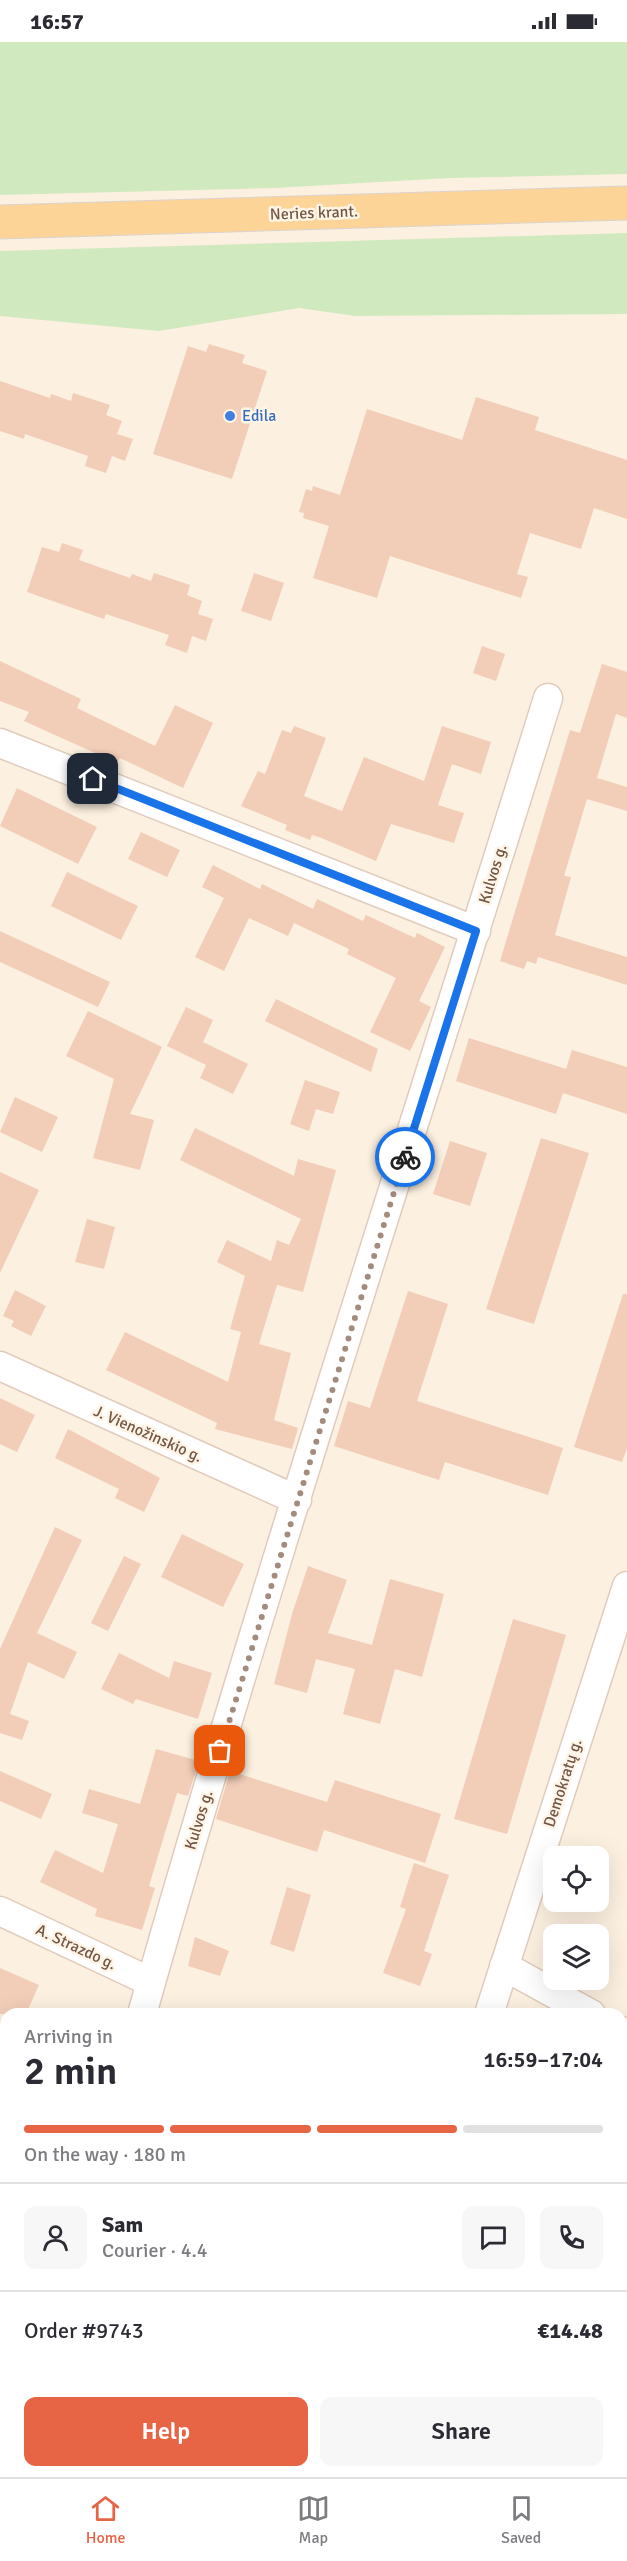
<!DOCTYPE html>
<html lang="en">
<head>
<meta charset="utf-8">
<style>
  :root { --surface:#fff; --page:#f7f7f7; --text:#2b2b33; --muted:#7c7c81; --line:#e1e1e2; --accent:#e76444 }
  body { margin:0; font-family:Signika,sans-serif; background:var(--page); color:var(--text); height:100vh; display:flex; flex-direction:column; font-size:22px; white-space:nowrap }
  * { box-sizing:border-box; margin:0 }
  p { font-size:20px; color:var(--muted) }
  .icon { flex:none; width:33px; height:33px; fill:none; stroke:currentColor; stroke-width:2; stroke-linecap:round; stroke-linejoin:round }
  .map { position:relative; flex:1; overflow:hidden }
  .details { position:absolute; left:0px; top:1966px; width:627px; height:470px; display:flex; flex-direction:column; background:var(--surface); border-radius:18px 18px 0 0; box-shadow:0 6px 24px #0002 }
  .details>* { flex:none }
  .buttons { position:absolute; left:543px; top:1804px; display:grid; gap:12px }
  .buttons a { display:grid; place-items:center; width:66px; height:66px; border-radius:12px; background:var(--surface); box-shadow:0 6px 24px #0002; font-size:30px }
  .pin { position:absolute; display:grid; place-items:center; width:51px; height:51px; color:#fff; margin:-26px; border-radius:12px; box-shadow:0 3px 9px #0006 }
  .courier { position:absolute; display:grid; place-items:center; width:60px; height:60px; margin:-30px; border:4px solid #1a73e8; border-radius:50%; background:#fff; color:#222; box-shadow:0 2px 8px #0007 }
  .overview em { font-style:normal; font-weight:600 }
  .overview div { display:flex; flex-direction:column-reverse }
  .overview { display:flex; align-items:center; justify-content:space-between; height:102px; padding:0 24px }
  h1 { font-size:39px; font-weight:600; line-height:45px }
  .bar { display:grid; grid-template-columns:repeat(4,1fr); gap:9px 6px; align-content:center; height:72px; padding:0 24px }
  .bar i { height:8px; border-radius:4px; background:var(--line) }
  .bar .on { background:var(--accent) }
  .bar p { grid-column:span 4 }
  .line { display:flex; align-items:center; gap:15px; padding:0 24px; border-top:2px solid var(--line) }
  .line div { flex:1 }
  .round { display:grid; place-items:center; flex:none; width:63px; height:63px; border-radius:12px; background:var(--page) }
  .button { display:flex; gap:12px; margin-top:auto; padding:12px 24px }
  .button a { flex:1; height:69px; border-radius:12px; background:var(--accent); color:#fff; font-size:24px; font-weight:600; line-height:69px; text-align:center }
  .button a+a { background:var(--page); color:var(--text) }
  .status { display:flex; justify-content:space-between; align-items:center; height:42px; padding:0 30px; background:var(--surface); direction:ltr }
  .status svg { height:16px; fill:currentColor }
  .menu { display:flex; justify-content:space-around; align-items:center; height:84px; border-top:2px solid var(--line); background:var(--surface); font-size:16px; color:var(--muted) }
  .menu a { display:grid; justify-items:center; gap:3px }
  .menu .on { color:var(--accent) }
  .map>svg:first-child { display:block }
  .green { fill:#d1e9bf }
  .building { fill:#f2cdb8 }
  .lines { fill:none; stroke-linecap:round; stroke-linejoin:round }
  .minor-casing { stroke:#e0ccbc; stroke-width:31 }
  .secondary-casing { stroke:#e5cdba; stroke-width:35 }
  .primary-casing { stroke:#dbd3cf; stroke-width:35 }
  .minor { stroke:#fff; stroke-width:28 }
  .secondary { stroke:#fff; stroke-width:33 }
  .primary { stroke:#fcd498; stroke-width:33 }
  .done { stroke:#a38c7d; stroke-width:6; stroke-dasharray:0 10.8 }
  .route { stroke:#1a73e8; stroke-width:8 }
  .shop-dot { fill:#3f7fe0; stroke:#fff5e6; stroke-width:2 }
  .labels { text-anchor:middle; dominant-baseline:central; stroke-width:5; stroke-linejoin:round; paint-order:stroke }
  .street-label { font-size:16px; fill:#735648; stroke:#fff5e6 }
  .shop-label { font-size:16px; fill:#366cbe; stroke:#fff5e6; text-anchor:start }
</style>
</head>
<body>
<div class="status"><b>16:57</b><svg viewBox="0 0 49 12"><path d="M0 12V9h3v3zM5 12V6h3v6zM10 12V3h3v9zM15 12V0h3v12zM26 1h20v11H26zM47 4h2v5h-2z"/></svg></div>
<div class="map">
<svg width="627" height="2435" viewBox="0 0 627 2435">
  <rect width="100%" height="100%" fill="#fcf0e0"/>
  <path class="green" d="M0 0H627V132L449 136 275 146 0 153Z
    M627 191V272L355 274 299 266 159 289 0 274V209Z
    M361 2430H395L394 2435H360Z"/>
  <path class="building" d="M209 302 245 313 242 321 267 329 232 437 153 412 188 304 206 310Z
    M0 339 50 356 51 352 71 359 73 351 110 363 106 373 122 379 117 392 133 397 125 419 112 414 106 431 85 424 88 414 25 392 24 397 0 389Z
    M476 355 539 375 535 388 627 418V477L594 466 581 507 530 491 517 532 528 535 521 556 390 514 377 556 313 536 329 484 303 476 304 471 299 470 306 447 312 449 313 444 340 453 367 367 462 398Z
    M62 501 83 508 79 518 130 536 132 532 151 539 154 531 190 543 187 553 202 559 198 572 213 577 206 599 192 594 187 611 165 603 169 593 106 572 104 577 27 550 42 505 59 510Z
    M254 531 284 541 271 579 241 569Z
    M482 604 505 612 496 639 473 631Z
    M0 619 81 657 77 666 155 704 175 663 213 681 183 746 120 716 117 721 24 679 29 670 0 659Z
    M602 622 627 630V676L616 672 597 736 627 745V769L587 757 564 834 571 835 555 893 627 915V943L538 915 536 922 527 919 524 927 500 919 570 688 580 691Z
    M294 684 326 696 304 754 342 769 364 715 424 739 442 684 491 700 481 732 452 722 438 763 464 771 454 801 391 782 376 819 319 795 312 793 310 798 285 788 287 783 241 764 258 729 265 732 282 688 291 691Z
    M17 746 97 785 78 822 0 784Z
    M141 790 180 808 167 835 128 817Z
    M213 823 260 847 262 842 313 867 317 857 363 879 366 873 415 896 417 891 445 905 419 959 431 965 410 1009 370 990 396 936 347 912 349 907 294 881 288 894 249 876 224 929 195 915 224 856 202 845Z
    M67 830 138 864 121 898 51 864Z
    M0 889 110 940 98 965 0 920Z
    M276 957 378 1007 371 1030 265 979Z
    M186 965 213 978 203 1000 248 1022 233 1052 200 1036 206 1023 167 1004Z
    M88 969 162 1005 130 1072 154 1078 140 1128 93 1116 114 1037 66 1014Z
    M469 996 566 1027 572 1008 627 1025V1072L563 1051 556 1072 456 1039Z
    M305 1038 340 1050 333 1072 316 1067 309 1089 290 1082Z
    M15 1055 58 1075 42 1110 0 1090Z
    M195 1086 294 1134 298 1117 336 1128 303 1250 277 1243 259 1302 291 1311 274 1378 298 1386 292 1407 215 1387 217 1381 106 1328 125 1290 228 1340 241 1290 230 1287 245 1234 217 1220 227 1198 271 1219 277 1198 289 1203 301 1177 180 1118Z
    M541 1096 589 1111 534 1282 486 1267Z
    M450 1099 487 1111 470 1164 433 1152Z
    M0 1130 39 1148 0 1231Z
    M87 1177 115 1185 104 1227 75 1220Z
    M15 1248 46 1264 31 1294 11 1284 14 1279 3 1274Z
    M408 1249 448 1262 417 1359 563 1406 548 1453 445 1420 439 1438 334 1404 348 1359 370 1366Z
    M623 1252H627V1406L622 1420 574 1405Z
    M0 1356 35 1373 17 1410 0 1402Z
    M68 1387 160 1436 144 1470 115 1456 119 1447 55 1416Z
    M55 1485 82 1498 37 1591 77 1610 64 1637 28 1620 10 1672 29 1679 22 1698 0 1691V1607Z
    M182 1492 244 1522 223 1565 161 1535Z
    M124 1514 141 1522 108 1589 91 1581Z
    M308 1524 347 1538 328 1591 372 1603 390 1537 444 1552 422 1635 395 1627 380 1682 343 1672 355 1627 316 1617 307 1651 274 1642 292 1572Z
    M513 1577 566 1593 507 1792 454 1777Z
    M119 1611 169 1636 174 1619 212 1631 198 1677 136 1657 133 1662 101 1647Z
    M156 1707 199 1719 188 1754 177 1751 149 1844 155 1846 142 1888 95 1874 97 1867 40 1840 55 1808 103 1831 118 1782 82 1771 89 1747 140 1762Z
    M0 1729 52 1752 41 1777 0 1759Z
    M230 1729 327 1760 335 1738 441 1772 425 1821 324 1788 317 1810 216 1777Z
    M414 1821 449 1833 424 1909 432 1912 420 1944 383 1931 406 1867 400 1865Z
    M287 1845 311 1853 294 1910 270 1902Z
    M195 1895 229 1909 220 1934 188 1924Z
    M0 1926 39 1943 26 1972H0Z"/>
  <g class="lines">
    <defs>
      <path id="minor" d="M0 701 476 889
        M0 1324 297 1458
        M0 1869 151 1940
        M504 1924 591 1972
        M142 1972C267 1531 412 1094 548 656
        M489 1972 627 1544
        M621 1989 627 1993
        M621 2214 627 2218
        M544 2430 552 2435
        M340 2435 341 2430"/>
      <path id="secondary" d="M0 2433 5 2435"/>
      <path id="primary" d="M0 180 627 161"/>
    </defs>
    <use href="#minor" class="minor-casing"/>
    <use href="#secondary" class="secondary-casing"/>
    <use href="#primary" class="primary-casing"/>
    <use href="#minor" class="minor"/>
    <use href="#secondary" class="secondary"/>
    <use href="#primary" class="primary"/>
  </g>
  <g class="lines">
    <path class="done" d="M220 1709 405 1115"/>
    <path class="route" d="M93 737 476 889 405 1115"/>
  </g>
  <circle class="shop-dot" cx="230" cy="374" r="6"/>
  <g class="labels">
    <g class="street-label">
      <text transform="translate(314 171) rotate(-2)">Neries krant.</text>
      <text transform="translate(493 832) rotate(-73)">Kulvos g.</text>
      <text transform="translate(148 1392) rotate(24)">J. Vienožinskio g.</text>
      <text transform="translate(563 1741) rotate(-72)">Demokratų g.</text>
      <text transform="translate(199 1778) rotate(-73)">Kulvos g.</text>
      <text transform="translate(76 1905) rotate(25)">A. Strazdo g.</text>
    </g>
    <g class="shop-label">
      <text x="242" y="374">Edila</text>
    </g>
  </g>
</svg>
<div class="buttons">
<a><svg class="icon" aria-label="locate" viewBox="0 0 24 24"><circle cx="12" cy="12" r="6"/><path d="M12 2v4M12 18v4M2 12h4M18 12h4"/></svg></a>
<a><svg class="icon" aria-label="layers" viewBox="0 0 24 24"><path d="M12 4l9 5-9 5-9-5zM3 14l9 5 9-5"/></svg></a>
</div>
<div class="pin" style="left:220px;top:1709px;background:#ea580c"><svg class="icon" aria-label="bag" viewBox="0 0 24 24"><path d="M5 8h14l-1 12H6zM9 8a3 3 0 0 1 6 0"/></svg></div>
<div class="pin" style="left:93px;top:737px;background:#1f2937"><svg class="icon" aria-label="home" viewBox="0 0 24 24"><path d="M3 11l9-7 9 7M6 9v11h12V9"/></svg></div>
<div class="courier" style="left:405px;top:1115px"><svg class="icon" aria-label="bike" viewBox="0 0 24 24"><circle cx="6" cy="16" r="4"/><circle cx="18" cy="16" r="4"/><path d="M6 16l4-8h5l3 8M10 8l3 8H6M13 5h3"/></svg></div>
<section class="details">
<div class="overview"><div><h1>2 min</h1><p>Arriving in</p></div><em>16:59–17:04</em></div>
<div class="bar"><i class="on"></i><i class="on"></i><i class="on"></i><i></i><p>On the way · 180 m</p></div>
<div class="line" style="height:108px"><a class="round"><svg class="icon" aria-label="person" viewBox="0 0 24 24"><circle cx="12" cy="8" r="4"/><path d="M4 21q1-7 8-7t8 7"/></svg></a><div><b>Sam</b><p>Courier · 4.4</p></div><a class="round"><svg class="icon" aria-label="chat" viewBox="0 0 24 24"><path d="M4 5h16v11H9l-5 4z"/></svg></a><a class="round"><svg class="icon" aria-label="phone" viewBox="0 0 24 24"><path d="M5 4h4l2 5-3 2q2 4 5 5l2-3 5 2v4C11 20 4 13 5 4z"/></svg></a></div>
<div class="line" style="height:78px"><div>Order #9743</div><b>€14.48</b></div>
<div class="button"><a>Help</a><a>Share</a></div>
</section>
</div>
<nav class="menu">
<a class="on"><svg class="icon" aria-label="home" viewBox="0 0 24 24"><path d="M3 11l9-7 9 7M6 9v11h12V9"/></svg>Home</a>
<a><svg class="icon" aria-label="map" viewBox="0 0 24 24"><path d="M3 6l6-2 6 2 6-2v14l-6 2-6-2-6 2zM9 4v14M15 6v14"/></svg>Map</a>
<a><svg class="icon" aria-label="saved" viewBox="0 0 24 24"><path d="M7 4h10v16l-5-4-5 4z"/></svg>Saved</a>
</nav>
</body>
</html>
